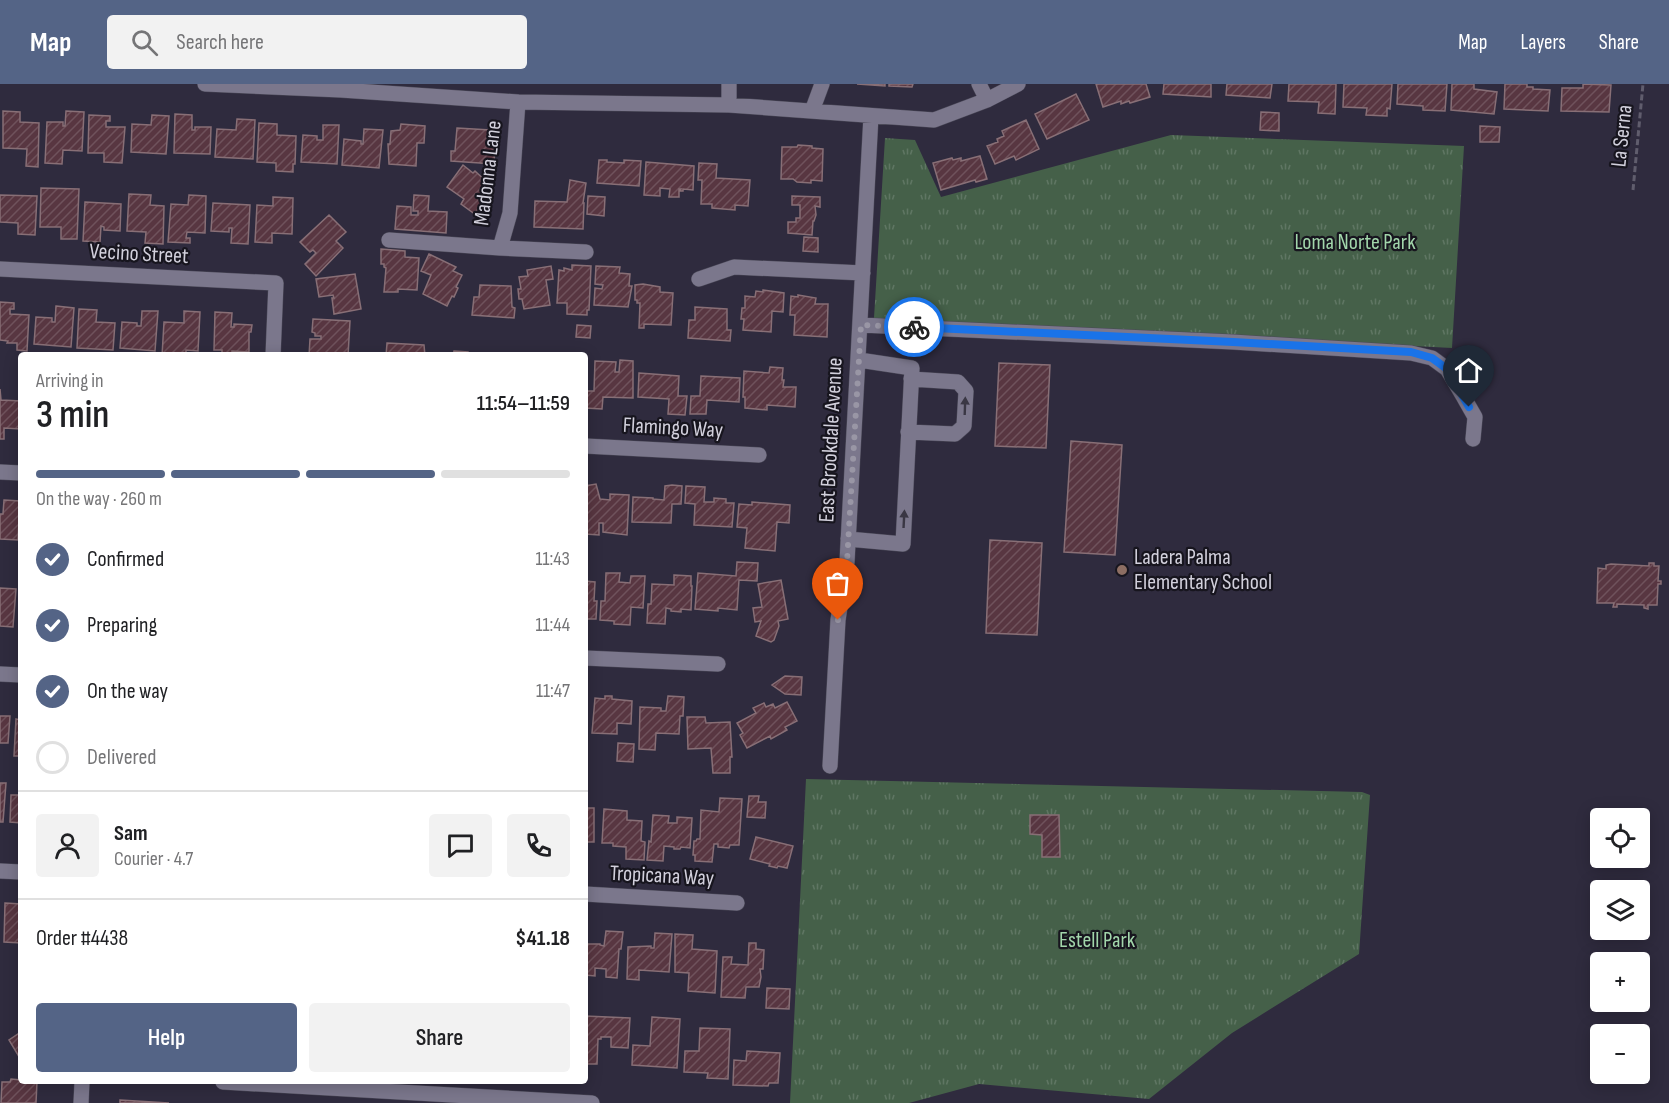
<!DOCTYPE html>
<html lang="en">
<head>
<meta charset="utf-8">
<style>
  :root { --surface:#fff; --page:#f2f2f2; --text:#202124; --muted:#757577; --line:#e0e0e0; --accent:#546486 }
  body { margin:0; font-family:"Sofia Sans Condensed",sans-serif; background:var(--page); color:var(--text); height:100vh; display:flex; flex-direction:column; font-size:22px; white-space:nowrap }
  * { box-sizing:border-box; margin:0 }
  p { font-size:20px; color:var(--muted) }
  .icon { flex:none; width:33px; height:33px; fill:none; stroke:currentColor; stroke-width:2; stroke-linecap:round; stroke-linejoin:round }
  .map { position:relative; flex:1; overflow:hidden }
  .sheet { position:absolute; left:18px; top:268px; width:570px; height:732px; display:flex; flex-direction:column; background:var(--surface); border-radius:6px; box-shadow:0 3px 15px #0003 }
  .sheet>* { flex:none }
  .fabs { position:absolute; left:1590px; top:724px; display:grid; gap:12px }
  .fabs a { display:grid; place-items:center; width:60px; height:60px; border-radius:6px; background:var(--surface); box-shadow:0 3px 15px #0003; font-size:30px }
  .pin { position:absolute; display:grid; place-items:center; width:51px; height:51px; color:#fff; margin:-62px -26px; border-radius:50% 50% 50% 0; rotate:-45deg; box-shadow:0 0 6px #0007 }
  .pin .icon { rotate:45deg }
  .courier { position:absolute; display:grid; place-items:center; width:60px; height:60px; margin:-30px; border:4px solid #1a73e8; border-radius:50%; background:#fff; color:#222; box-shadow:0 2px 8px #0007 }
  .head em { font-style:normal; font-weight:600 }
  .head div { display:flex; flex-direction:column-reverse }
  .head { display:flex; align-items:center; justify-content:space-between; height:102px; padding:0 18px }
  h1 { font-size:39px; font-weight:600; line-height:45px }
  .bar { display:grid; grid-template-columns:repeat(4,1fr); gap:9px 6px; align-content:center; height:72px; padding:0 18px }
  .bar i { height:8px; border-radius:4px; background:var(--line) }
  .bar .selected { background:var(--accent) }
  .bar p { grid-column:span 4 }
  .line { display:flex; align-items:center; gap:15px; padding:0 18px; border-top:2px solid var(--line) }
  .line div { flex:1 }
  .round { display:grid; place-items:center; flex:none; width:63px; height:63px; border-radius:6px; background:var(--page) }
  ol { padding:0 18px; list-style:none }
  li { display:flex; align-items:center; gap:18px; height:66px }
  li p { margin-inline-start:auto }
  li .icon { padding:6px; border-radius:50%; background:var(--accent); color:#fff; stroke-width:4 }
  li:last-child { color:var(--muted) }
  li i { width:33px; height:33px; border:3px solid var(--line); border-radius:50% }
  .primary-button { display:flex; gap:12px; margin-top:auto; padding:12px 18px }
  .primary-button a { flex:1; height:69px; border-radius:6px; background:var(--accent); color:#fff; font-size:24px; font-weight:600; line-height:69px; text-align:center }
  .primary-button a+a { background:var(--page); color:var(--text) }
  header { display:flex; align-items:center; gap:36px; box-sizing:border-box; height:84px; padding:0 30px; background:var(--accent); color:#fff }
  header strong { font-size:28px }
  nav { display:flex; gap:33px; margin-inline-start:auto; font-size:21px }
  .search { width:420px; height:54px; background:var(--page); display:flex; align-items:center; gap:15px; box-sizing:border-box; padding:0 21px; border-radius:6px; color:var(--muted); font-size:22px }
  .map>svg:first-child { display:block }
  .park { fill:url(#park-tufts) }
  .building { fill:url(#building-hatch); stroke:#886f76; stroke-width:1.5 }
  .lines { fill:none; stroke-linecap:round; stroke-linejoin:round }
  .minor-casing { stroke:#4b4958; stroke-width:16 }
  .path { stroke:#605d6d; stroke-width:3; stroke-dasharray:6 3; stroke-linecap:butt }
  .minor { stroke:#7b778c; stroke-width:15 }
  .oneway { fill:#3a3744 }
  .done { stroke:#9996a5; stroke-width:6; stroke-dasharray:0 10.8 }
  .route { stroke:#1a73e8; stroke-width:8 }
  .education-dot { fill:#8d6e63; stroke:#17151e; stroke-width:2 }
  .labels { text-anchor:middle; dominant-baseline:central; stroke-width:4.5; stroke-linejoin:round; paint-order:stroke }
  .street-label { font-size:22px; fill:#d2d0dc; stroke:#17151e }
  .park-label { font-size:22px; fill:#a2d6ab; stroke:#17151e }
  .poi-label { font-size:22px; fill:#d2d0dc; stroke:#17151e; text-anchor:start }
</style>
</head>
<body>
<header>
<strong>Map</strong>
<div class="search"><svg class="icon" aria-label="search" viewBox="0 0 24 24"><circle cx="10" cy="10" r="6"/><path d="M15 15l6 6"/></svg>Search here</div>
<nav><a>Map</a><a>Layers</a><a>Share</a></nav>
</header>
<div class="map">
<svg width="1669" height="1019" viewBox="0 0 1669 1019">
  <defs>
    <pattern id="park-tufts" width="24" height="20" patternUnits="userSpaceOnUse" patternTransform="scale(1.5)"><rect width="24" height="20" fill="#456049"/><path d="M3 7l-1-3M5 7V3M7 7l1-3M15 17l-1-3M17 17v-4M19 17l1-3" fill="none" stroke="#5f7663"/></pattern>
    <pattern id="building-hatch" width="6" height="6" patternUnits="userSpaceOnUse" patternTransform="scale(1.5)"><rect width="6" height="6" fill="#583641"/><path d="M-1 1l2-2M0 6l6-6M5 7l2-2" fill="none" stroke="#6f525c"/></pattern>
  </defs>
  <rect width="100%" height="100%" fill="#2f2b3e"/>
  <path class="park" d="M1171 51 1464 62 1452 264 874 234 885 54 915 56 941 113Z
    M806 695 1362 708 1370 711 1359 870 1232 949 1149 1015 979 1000 909 1019H790Z"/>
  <path class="building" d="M857 0H885V2Z
    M889 0H913L912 3 889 2Z
    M1096 0H1146L1150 13 1130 19 1129 17 1121 20V17L1103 23Z
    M1164 0H1211V13L1163 10Z
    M1227 0H1272L1270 14 1226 11Z
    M1289 0H1336L1335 30 1318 29 1319 18 1288 17Z
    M1344 0H1392L1390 25 1387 24V32L1366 31 1367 24 1343 23Z
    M1398 0H1447L1445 27 1423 26V22L1397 20Z
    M1452 0H1474V5L1497 8 1494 30 1451 26Z
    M1505 0H1527V3H1533V5L1550 6 1548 27 1504 25Z
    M1583 0 1611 1 1609 28 1561 27 1562 4H1583Z
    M1076 10 1089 36 1047 55 1035 30Z
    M3 27 20 28V38L39 39 38 83 26 82 27 65 3 64Z
    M66 27 84 28 82 67 63 66 62 80 45 79 47 38H63V42H65Z
    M1261 28 1279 29V47L1260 46Z
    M175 30 192 31V46H195V43H211L210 70 174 69Z
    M89 31 110 32V37H106V43H125L122 79 104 78V69H88Z
    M152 31 169 32 166 70 131 68 132 40 151 41Z
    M237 35 255 36 253 75 215 73 217 45 236 46Z
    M1026 36 1039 65 1016 76 1014 72 995 80 987 62 998 58 997 55 1004 52 1002 47Z
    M259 39 277 40V51L296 52 295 80H293V88L276 87V79L257 78Z
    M401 40 425 42 424 59H417L416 82 389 80 388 60H390L391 47 400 46Z
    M323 41H339L337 80 301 78 303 51 317 52V56H323Z
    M1480 42 1500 43 1499 58H1480Z
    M457 44 490 46 489 61H495L494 80 451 77V67H455Z
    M364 45 383 46 379 84 342 81 344 55 361 57V60H363Z
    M798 61 812 62V64L823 65 822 97 811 96V99L797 98 793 95H781L782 63H797Z
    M980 72 987 95 976 98 975 96 941 106 933 79 952 74 953 76 961 74V77Z
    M599 76H607V78L624 79V76L641 77 639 102 597 99Z
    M646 78 694 82 693 106 683 105V107H680L681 105H679V113H669L670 105 660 104V112L644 111Z
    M699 79 717 80 716 94 750 96 748 122 735 121V126L712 124V120H701L702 96H698Z
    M463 81 473 89 475 87 490 101 485 108 490 111 476 131 461 120 464 115 447 103Z
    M570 96 586 99 583 119H584L583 145 534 143 535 117 567 118Z
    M41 104 79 105 77 155H61V143H40Z
    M129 110 151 111 150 121 164 122 163 160 145 159 146 148 127 147Z
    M0 111 37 112 35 151 18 150V139L0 138Z
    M189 111 206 112 205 149 187 148 186 154H190V159L168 158 171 120 188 121Z
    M414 111 429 112 428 127 447 128 446 149 395 145 397 122 411 123V131H418V127H413Z
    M588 112 605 113 604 132 587 130Z
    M792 112 820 113V123L815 122 816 131 814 137H813L812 151 788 149V138H796V134H800V121H792Z
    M273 113 293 114 292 150 272 149V159L255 158 257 121 273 122Z
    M85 118 121 120 120 147 104 146V143L101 142 100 158 83 157Z
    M213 119 250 121 248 160 231 159 232 144H229V148L211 147Z
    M329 131 346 148 336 157 343 164 316 192 305 180 316 169 313 166 310 168 300 158Z
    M804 153 818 154V168L803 167Z
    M381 165 405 167V173L419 174 417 206 398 205V208H384L386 184 384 183V180H381Z
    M429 170 456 183 453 187 462 191 456 203 458 204 454 213 452 212 447 222 423 210 431 191 421 187Z
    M572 181 591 182 589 226H587V231L567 230V219H557L559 186 564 187V184L572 186Z
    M551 182 553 195 546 196 550 221 524 225 522 215H519L518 205H521L519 193 528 192 527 186Z
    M596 182 620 183 619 189 630 190 629 202H632L628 223 594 221 595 204 602 205 603 201 595 200Z
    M355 190 361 225 334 230 332 214H334L333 211 319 213 316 195Z
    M643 200 660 203V208L673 209 671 241 644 240V244H639L640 219H637V216H635V201Z
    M480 201 511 202 512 223 515 224 514 234 472 231 474 213H479Z
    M763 206 784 209 783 228 772 227 771 248 743 246 744 235H741L742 224H745V212L755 213 756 207 763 208Z
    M798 211 816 214 815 220H828L827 253 794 251 795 231H790L791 212 798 213Z
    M0 218 14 219V225H10V230L29 231 27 267 17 266V259H7L8 257 0 256Z
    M56 222 74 224 71 263 34 260 36 233 52 234V238H55Z
    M695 223 727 225V246H731L730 257 688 254 689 236H695Z
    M79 225 97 226 96 238 115 239 113 266 77 264Z
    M142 227H158L155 267 120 264 122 238 137 239V242H141Z
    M184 227 200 228 198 267 186 266V271L162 272 164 238 184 239Z
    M215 228 232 229 231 243H234V240L252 241 251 248H249V268L232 267V272H222V266H214Z
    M313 235 350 237 348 272H309L310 255H321V252H315V249L312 248Z
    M577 241 591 242 590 254 576 253Z
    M387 259 424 261 425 272H386Z
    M454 267 468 268V272H453Z
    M620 276 633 277V314L603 313 602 325 585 324V307H594L595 277 616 278 615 288H619Z
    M999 279 1050 281 1046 364 995 362Z
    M770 283 783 284 782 296H784L783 303H796L795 323 767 321V326L745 324V313H743L744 287 769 289Z
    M639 289 679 292 678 312H687L685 331 668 330 669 315 638 313Z
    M701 292 740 294 739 318 707 316 706 330H690L691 312H700Z
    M0 305 1 316 21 317V345L4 344V355H0Z
    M1071 357 1122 361 1115 471 1064 468Z
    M596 400 600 415 610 416V410L629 411 627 451 603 448V439H599V451L585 450V402Z
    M672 401 682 402 681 420H672L671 439 632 438 633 413 653 414V415L664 416 665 402Z
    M686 402 705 403 704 418H714V414L726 415V419H734L732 443 694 441 695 420 685 419Z
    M4 416 20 417 18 456 0 455V430H3Z
    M752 418 790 421 789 439 777 438 775 467 745 464 747 444 737 443 739 420 752 421Z
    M990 456 1042 459 1037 551 986 549Z
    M737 478 758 479 757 497 739 496 737 526 718 524V527L695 525 698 489 736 492Z
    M1649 479H1654V482H1659L1658 497H1661V500H1658L1657 521H1648V525L1644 524V521L1617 520V523H1613L1614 519H1597L1598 484 1606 485V481L1611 480 1649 482Z
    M606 489H620L619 498 630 499 631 492H645L643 524 631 523 630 541 614 540V537L600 536 601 517H605Z
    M674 491 691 492V502H692L691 526 681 525V528L671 527V525L666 524 665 540 647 539 648 520H651L652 500 674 501Z
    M781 496 788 535 778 537 779 542 774 556 771 558 756 552 761 537 755 538 753 524 762 523 758 500Z
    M585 497 595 498 594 517H597L596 535H585Z
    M0 504 16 505 13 543 0 542Z
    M785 592 802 593 801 611 785 610 772 601Z
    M605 612H612V615L632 617 631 640 617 639V650L592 649 595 614 605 615Z
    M668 612 684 613 683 632H680L679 650 656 649 655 666 639 665 640 623 661 624V627H666Z
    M787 618 797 637 785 643 787 646 771 655 770 652 747 664 740 651 743 649 737 639 756 629 753 624 764 619 766 623 773 620 775 624Z
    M0 632H10L8 659H0Z
    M687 633H705L706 639 730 638 732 673H730V689H713L711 664 688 665Z
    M16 635 21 636V672H14Z
    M618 659 634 660 633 678 617 677Z
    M0 699H6L3 738H0Z
    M11 711H21V739L10 738Z
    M749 712H759L758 718H766L765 734 747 733Z
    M720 714 742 715 739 761H730L729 764 718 763V760H714L712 778 695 777V771H693L694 757H696L697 755H700L701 726 719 728Z
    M585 724H594V758H585Z
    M604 725 627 727V736L642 737 641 757 645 758 644 776 626 775V763L613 762V759H602Z
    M653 731 669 732 668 739H677V733L692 734 690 764 681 763 680 765H674V763L664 762 663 777 647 776 649 757 651 758Z
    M1030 731H1059L1060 773H1042V751L1030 750Z
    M756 753 793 762 787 784 778 782 777 784 769 782 770 780 750 775Z
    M5 819 21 820V859L4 858Z
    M606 847 623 848 621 865H619L617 894 606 893V885L595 884V892L585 891V860H600V861L604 862Z
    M655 849 672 850 669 888 639 886V896L627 895 628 863 651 862V864H654Z
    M675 850 693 851 692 865 717 867 715 909 688 907 689 889 675 888Z
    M749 859H756V865L764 866 763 885H760L761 893 759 903H746L745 914 721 913 723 873H732L731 880 748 881Z
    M767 904 790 905 789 925 766 924Z
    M585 932 630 934 628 964 611 963V953H601V955H598L597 980H585Z
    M652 933 680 935 677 984 632 981 633 961 650 962Z
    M700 944 730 945 728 995 707 994 708 989 684 988 685 967H699Z
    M21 948V976L9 956Z
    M747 967 780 969 778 999H769L768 1002 733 1001 734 976 746 977Z
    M11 995 21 996V998H37L36 1019H1L2 998H10Z
    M120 1016 169 1019H120Z"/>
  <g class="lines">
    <defs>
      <path id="minor" d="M205 0 341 6 518 18 729 21 934 36 987 16 1018 0
        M979 0 987 16
        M729 21V0
        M812 27 822 0
        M389 156 500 164 586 168
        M500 164 510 129 518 18
        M0 185 276 199 273 272
        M699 195 734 183 863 189
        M861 241 1233 258 1411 269 1432 274 1447 285 1463 312 1475 333 1473 355
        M908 348 955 350 964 342 966 307 958 298 911 295
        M585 362 759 371
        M0 388 21 389
        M848 455 903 460 912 284 859 276
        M585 574 718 580
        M0 590 21 591
        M830 682 838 536 847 478 871 32
        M0 787 21 788
        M585 810 737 819
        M223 998 592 1019
        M81 1019 82 998"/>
    </defs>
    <use href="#minor" class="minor-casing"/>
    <path class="path" d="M1633 106 1643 0"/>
    <use href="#minor" class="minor"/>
  </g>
  <defs><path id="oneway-solid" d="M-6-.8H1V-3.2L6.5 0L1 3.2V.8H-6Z" transform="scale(1.5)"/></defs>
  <g class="oneway">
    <use href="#oneway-solid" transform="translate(965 322) rotate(-88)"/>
    <use href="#oneway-solid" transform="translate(904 435) rotate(-87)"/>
  </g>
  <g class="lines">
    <path class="done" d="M838 536 847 478 861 241 914 243"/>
    <path class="route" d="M914 243 1233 258 1411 268 1432 274 1447 285 1469 323"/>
  </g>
  <circle class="education-dot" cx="1122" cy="486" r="6"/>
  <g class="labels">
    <g class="street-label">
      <text transform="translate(1622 52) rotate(-84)">La Serna</text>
      <text transform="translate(488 89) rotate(-83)">Madonna Lane</text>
      <text transform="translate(139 170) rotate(3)">Vecino Street</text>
      <text transform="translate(673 344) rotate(3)">Flamingo Way</text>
      <text transform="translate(831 356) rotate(-87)">East Brookdale Avenue</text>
      <text transform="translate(662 792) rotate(3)">Tropicana Way</text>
    </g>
    <g class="park-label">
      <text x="1355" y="158">Loma Norte Park</text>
      <text x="1097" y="856">Estell Park</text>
    </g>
    <g class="poi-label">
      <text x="1134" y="473">Ladera Palma<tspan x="1134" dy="25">Elementary School</tspan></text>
    </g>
  </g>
</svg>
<div class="fabs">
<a><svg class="icon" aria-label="locate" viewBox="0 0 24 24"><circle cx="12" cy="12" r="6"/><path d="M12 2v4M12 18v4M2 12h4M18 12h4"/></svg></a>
<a><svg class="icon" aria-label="layers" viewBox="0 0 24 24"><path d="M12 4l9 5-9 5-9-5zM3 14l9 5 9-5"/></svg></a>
<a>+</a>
<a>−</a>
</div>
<div class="pin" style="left:838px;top:536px;background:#ea580c"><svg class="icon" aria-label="bag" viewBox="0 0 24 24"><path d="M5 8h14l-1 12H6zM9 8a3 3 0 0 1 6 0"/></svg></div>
<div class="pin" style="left:1469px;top:323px;background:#1f2937"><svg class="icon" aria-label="home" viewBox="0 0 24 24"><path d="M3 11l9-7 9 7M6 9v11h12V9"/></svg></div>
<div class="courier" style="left:914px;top:243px"><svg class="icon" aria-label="bike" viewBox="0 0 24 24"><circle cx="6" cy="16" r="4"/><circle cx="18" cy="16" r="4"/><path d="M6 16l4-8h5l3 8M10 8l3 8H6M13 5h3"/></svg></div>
<section class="sheet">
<div class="head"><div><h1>3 min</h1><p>Arriving in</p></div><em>11:54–11:59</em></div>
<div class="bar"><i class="selected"></i><i class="selected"></i><i class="selected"></i><i></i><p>On the way · 260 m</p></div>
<ol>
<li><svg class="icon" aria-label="check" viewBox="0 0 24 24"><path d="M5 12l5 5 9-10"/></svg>Confirmed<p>11:43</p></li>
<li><svg class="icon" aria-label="check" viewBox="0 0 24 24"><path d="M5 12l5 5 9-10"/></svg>Preparing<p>11:44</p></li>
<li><svg class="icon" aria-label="check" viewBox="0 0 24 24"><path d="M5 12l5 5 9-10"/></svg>On the way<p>11:47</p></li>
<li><i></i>Delivered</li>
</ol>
<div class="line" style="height:108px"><a class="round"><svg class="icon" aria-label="person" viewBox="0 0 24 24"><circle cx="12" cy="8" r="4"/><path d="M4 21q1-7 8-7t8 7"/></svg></a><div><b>Sam</b><p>Courier · 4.7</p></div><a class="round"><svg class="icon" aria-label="chat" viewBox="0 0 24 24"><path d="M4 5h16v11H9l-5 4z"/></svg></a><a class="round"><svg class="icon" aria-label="phone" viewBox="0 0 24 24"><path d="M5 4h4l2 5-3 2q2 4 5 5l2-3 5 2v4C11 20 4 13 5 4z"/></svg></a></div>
<div class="line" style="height:78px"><div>Order #4438</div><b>$41.18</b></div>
<div class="primary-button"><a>Help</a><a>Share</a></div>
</section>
</div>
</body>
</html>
